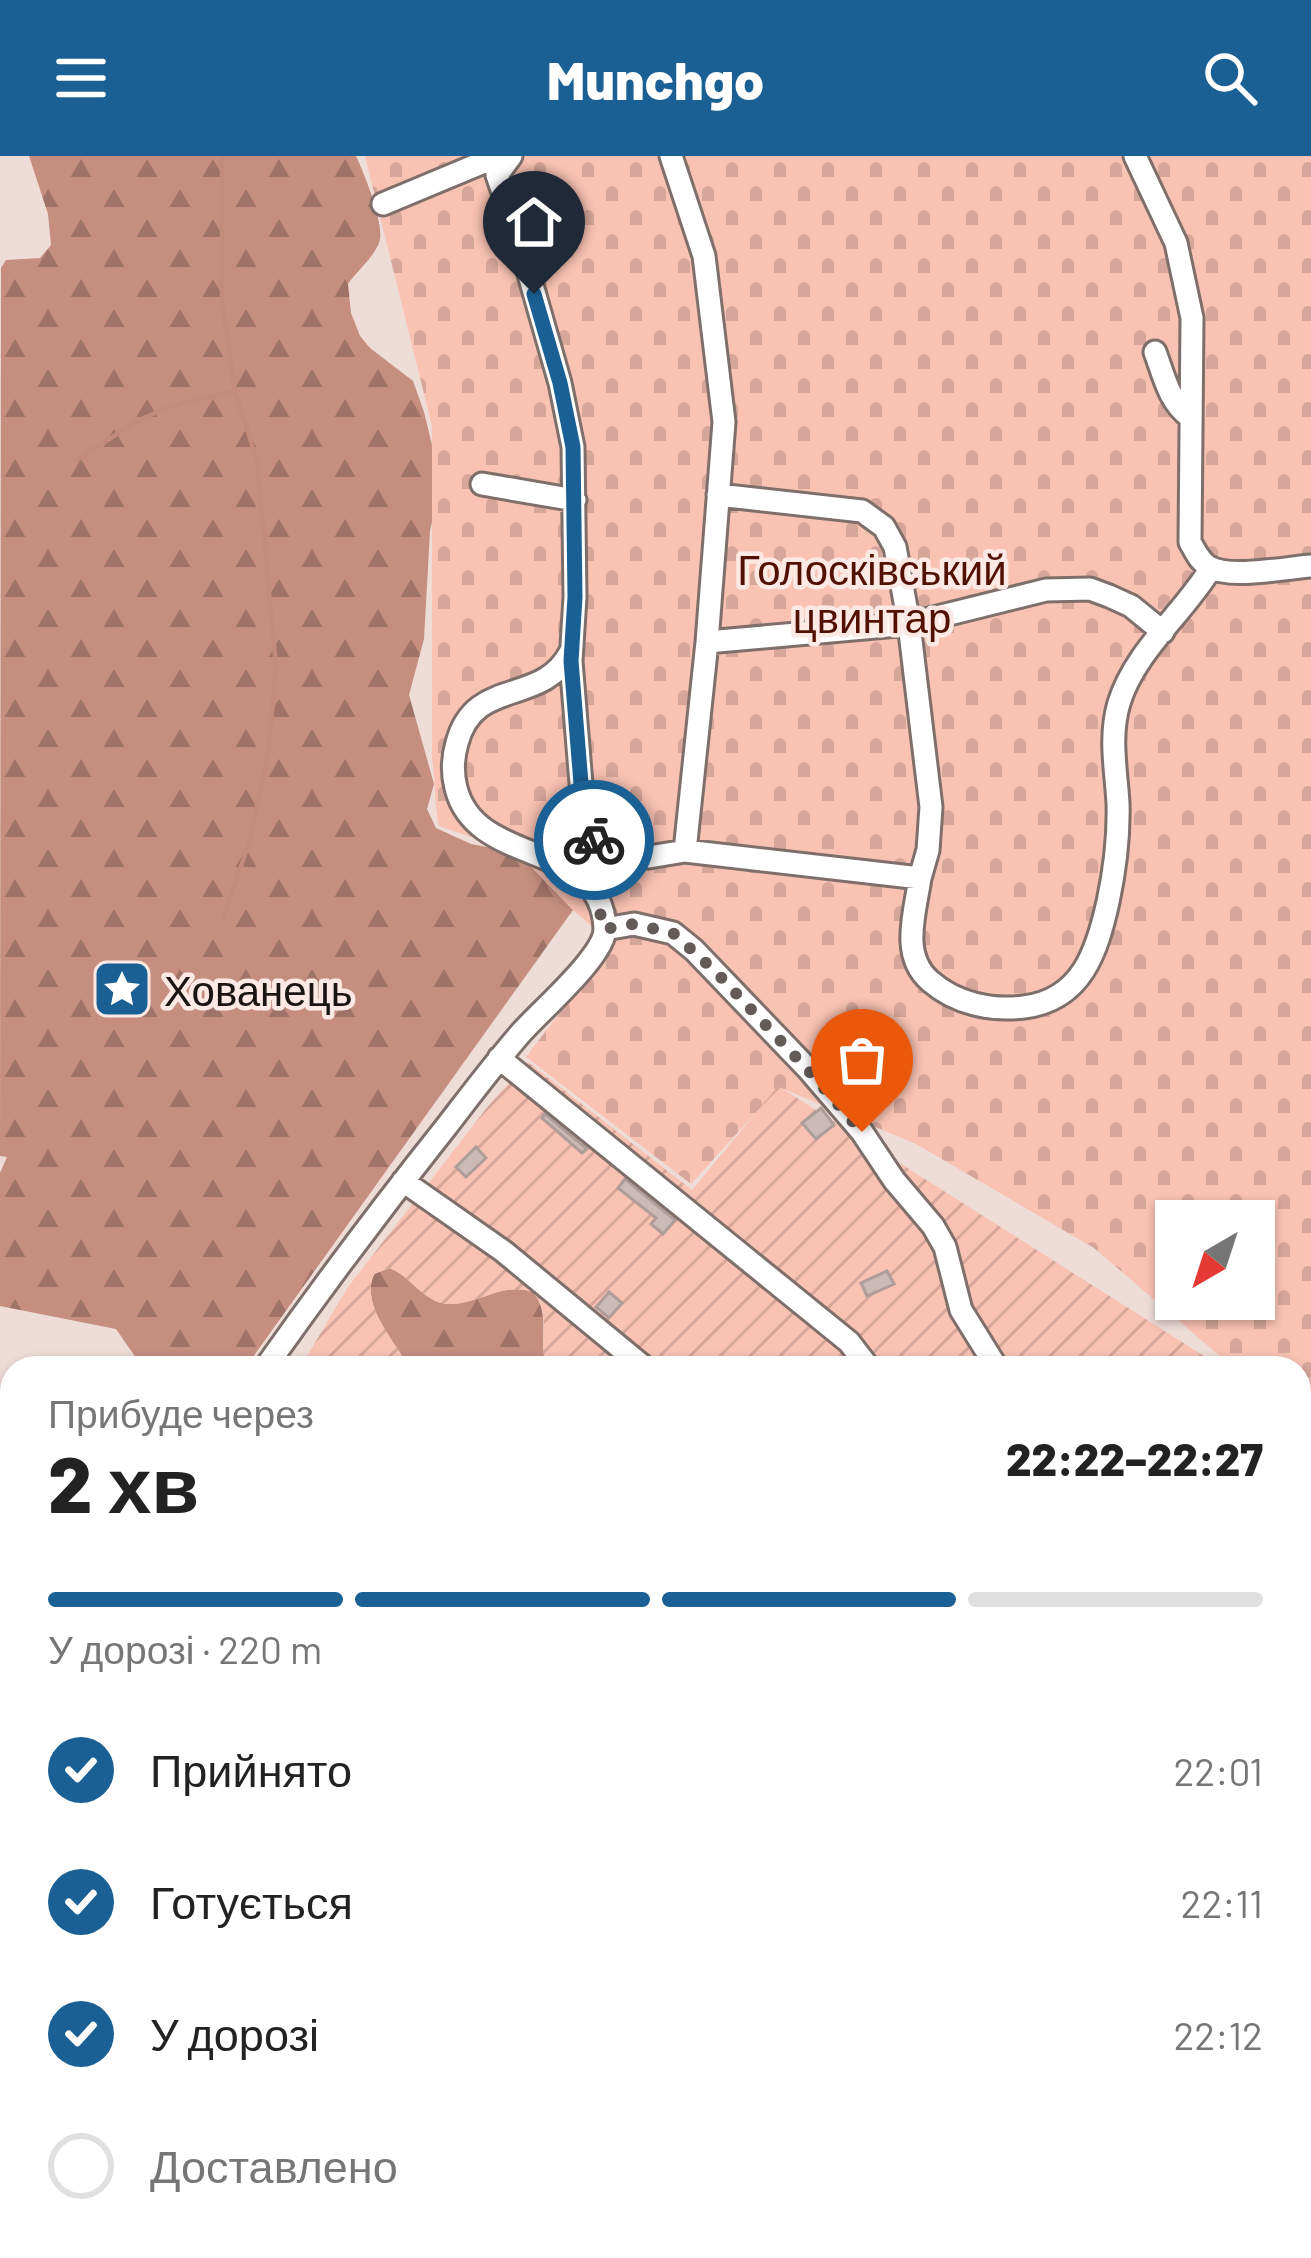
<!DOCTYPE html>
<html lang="uk">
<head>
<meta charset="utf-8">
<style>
  :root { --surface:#fff; --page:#f2f2f2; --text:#222; --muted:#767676; --line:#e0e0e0; --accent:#1a6095 }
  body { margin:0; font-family:Barlow,sans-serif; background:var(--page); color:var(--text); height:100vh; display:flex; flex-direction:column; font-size:45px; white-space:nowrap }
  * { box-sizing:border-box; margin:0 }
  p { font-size:39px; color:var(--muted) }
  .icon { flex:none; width:66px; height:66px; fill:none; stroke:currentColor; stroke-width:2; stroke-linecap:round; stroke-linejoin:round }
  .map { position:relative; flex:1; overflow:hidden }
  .details { position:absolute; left:0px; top:1200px; width:1311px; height:903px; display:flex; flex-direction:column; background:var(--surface); border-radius:36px 36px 0 0; box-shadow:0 3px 9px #0004 }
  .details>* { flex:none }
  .needle { width:78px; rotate:219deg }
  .fabs { position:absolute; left:1155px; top:1044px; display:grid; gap:24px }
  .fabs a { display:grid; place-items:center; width:120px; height:120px; border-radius:0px; background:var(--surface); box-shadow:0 3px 9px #0004; font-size:60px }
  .pin { position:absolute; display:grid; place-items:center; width:102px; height:102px; color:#fff; margin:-123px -51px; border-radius:50% 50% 50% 0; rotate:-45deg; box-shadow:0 0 12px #0007 }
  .pin .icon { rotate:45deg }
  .courier { position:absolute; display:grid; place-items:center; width:120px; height:120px; margin:-60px; border:9px solid #1a6095; border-radius:50%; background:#fff; color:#222; box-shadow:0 3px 15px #0007 }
  .summary em { font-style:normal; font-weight:800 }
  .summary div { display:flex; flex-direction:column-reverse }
  .summary { display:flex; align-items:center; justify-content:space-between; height:204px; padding:0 48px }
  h1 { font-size:78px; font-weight:800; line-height:90px }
  .bar { display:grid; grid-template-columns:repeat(4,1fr); gap:18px 12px; align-content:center; height:144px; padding:0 48px }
  .bar i { height:15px; border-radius:9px; background:var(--line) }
  .bar .active { background:var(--accent) }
  .bar p { grid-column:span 4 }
  ol { padding:0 48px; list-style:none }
  li { display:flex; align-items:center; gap:36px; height:132px }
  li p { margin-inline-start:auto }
  li .icon { padding:12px; border-radius:50%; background:var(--accent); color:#fff; stroke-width:4 }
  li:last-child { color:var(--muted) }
  li i { width:66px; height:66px; border:6px solid var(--line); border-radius:50% }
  header { display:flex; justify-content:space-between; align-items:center; height:156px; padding:0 48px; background:var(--accent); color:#fff; font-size:54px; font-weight:800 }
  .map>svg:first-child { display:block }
  .forest { fill:url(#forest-firs) }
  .cemetery { fill:url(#cemetery-stones); fill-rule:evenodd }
  .garden { fill:url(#garden-furrows) }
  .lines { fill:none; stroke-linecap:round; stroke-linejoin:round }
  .stream { stroke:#c28b7c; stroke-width:4.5 }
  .building { fill:#cbbab5; stroke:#ae9d99; stroke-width:3 }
  .minor-casing { stroke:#7e6f6a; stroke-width:27 }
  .minor { stroke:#fff; stroke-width:21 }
  .done { stroke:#645a57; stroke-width:12; stroke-dasharray:0 21.6 }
  .route { stroke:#1a6095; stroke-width:15 }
  .labels { text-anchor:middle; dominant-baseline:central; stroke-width:9; stroke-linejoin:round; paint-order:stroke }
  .park-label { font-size:42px; fill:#521000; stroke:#fce9e4 }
  .poi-label { font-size:42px; fill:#1a1412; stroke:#fce9e4; text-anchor:start }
</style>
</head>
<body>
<header><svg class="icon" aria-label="menu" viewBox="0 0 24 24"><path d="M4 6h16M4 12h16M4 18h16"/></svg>Munchgo<svg class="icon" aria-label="search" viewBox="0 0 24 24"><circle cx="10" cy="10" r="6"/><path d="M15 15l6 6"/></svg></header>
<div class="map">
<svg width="1311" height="2102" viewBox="0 0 1311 2102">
  <defs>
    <pattern id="forest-firs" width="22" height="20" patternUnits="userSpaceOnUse" patternTransform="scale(3)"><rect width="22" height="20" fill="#c58e7f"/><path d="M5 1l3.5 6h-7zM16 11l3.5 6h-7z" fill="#9f7367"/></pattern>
    <pattern id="cemetery-stones" width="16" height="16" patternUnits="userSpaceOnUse" patternTransform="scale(3)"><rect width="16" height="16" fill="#f9c2b3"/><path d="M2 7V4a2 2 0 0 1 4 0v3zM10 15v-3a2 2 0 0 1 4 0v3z" fill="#d5a699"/></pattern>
    <pattern id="garden-furrows" width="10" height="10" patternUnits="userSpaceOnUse" patternTransform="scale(3)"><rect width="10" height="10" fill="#f9c2b3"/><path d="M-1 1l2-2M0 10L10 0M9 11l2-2" fill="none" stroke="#d5a699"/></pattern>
  </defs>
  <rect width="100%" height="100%" fill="#eedcd7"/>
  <path class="forest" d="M29 0H356C364 17 386 71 379 87 373 102 357 115 348 128L351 157 360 180 370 192 413 225 424 256 441 326 430 375 424 483 409 539 434 628 427 653 436 672 471 688 518 697 573 754 245 1212H143L116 1173 0 1150V1017L7 1001 0 1000 1 112 6 104 40 102 51 89 48 58Z
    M390 1112C411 1120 422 1145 447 1148 477 1150 502 1125 533 1136 552 1159 537 1185 547 1212H409C395 1184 360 1150 374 1118Z
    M6 1768 12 1769V2091H102L106 2102H0V1769Z
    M663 2091H732L726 2102H687Z
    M1104 2091H1282L1284 2102H1102Z"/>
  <path class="cemetery" d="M365 0H1311V1559L1299 1608V1212H1238L1240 1204 1222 1202 1094 1092 916 988 779 931 691 1028 526 901 612 788 573 754 518 697 439 670C434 648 436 626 432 603V270ZM1176 1065H1254V1143H1176Z"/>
  <path class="garden" d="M528 906 692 1034 778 930 1223 1212H547C537 1185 553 1159 533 1136 502 1125 477 1150 447 1148 422 1145 411 1120 389 1112L374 1118C360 1150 395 1184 409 1212H300L348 1131 489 949Z
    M1311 1568V2102H1284L1282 2091H1299V1614Z
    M364 2091H663L688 2102H369Z
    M732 2091H1104L1102 2102H726Z"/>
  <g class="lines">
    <path class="stream" d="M222 0V145L235 235 257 305 276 510 269 591 250 684 223 763
      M77 304 137 265 171 250 235 235"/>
  </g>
  <path class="building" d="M821 952 834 969 816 983 802 967Z
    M545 958 587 993 582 997 542 962Z
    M476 991 486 1002 466 1021 456 1011Z
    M625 1023 675 1064 663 1078 651 1068 656 1062 618 1032Z
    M887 1115 894 1128 867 1140 861 1127Z
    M609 1136 622 1147 609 1162 596 1151Z"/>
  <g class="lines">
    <defs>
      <path id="minor" d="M511 0 497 19 518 80 560 227 573 291 575 441 571 505 583 652 593 682 605 694 624 699 649 701 685 695 920 722 928 694 931 651 909 468 895 391 884 371 862 355 718 339
        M671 0 704 100 724 266 707 486 685 695
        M1135 0 1176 87 1192 162 1190 386C1196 396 1199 405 1209 411 1231 423 1285 412 1311 410
        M383 48 491 3
        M1155 196C1164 220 1169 246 1190 261
        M482 328 575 344
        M707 486 909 468 1046 434 1090 433 1109 440 1131 450 1163 476
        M920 722C915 757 900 799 930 825 956 848 992 855 1024 851 1082 844 1097 795 1108 746 1115 713 1119 681 1118 647 1116 613 1109 581 1119 547 1135 495 1183 458 1211 412
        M605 773 634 768 673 777 694 794 808 913 862 976 894 1024 933 1070 945 1091 961 1154 997 1212
        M499 902 849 1186 869 1212
        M403 1025 503 1095 645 1212
        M265 1212C323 1130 383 1050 446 971 470 940 494 908 520 878 539 856 605 800 605 773 602 682 476 713 456 632 452 617 453 601 457 587 475 519 542 552 571 495
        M0 1287 12 1317
        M0 1656 12 1661
        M1299 1795 1311 1797
        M337 2091 342 2102
        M652 2102 653 2091
        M817 2102 818 2091
        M996 2102 998 2091"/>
    </defs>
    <use href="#minor" class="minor-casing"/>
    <use href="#minor" class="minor"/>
  </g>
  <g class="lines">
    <path class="done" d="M594 684 605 694 588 728 596 740 604 773 634 768 673 777 716 816 808 914 862 976"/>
    <path class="route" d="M534 138 560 227 573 291 575 441 571 505 583 652 594 684"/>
  </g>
  <defs>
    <symbol id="sight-square" viewBox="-11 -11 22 22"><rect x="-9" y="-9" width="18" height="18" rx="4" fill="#1a6095" stroke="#fce9e4"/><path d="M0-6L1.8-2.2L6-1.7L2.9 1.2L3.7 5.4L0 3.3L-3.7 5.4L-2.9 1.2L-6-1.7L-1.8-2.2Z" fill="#fff"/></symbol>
  </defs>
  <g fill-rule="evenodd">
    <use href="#sight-square" x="89" y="800" width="66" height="66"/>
  </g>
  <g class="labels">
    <g class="park-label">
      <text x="872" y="412">Голосківський<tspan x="872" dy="48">цвинтар</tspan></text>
    </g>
    <g class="poi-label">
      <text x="164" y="833">Хованець</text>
    </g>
  </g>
</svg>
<div class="fabs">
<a><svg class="needle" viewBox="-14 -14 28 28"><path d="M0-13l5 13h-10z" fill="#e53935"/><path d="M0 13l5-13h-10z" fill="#767676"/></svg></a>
</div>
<div class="pin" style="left:862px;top:976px;background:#ea580c"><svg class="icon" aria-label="bag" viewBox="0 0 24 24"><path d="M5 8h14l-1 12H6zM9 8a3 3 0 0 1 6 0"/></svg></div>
<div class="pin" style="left:534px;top:138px;background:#1f2937"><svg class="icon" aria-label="home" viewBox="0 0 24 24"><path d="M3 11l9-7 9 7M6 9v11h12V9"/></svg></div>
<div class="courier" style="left:594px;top:684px"><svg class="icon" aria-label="bike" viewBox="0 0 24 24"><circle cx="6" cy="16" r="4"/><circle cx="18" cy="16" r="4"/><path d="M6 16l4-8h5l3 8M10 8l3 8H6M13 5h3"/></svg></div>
<section class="details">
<div class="summary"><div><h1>2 хв</h1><p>Прибуде через</p></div><em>22:22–22:27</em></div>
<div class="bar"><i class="active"></i><i class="active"></i><i class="active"></i><i></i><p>У дорозі · 220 m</p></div>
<ol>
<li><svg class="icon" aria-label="check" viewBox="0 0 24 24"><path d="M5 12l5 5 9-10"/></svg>Прийнято<p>22:01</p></li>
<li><svg class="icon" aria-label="check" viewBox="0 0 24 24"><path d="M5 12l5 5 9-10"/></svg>Готується<p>22:11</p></li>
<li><svg class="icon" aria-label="check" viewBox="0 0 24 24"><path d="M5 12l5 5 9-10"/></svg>У дорозі<p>22:12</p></li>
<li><i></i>Доставлено</li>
</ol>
</section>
</div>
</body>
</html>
